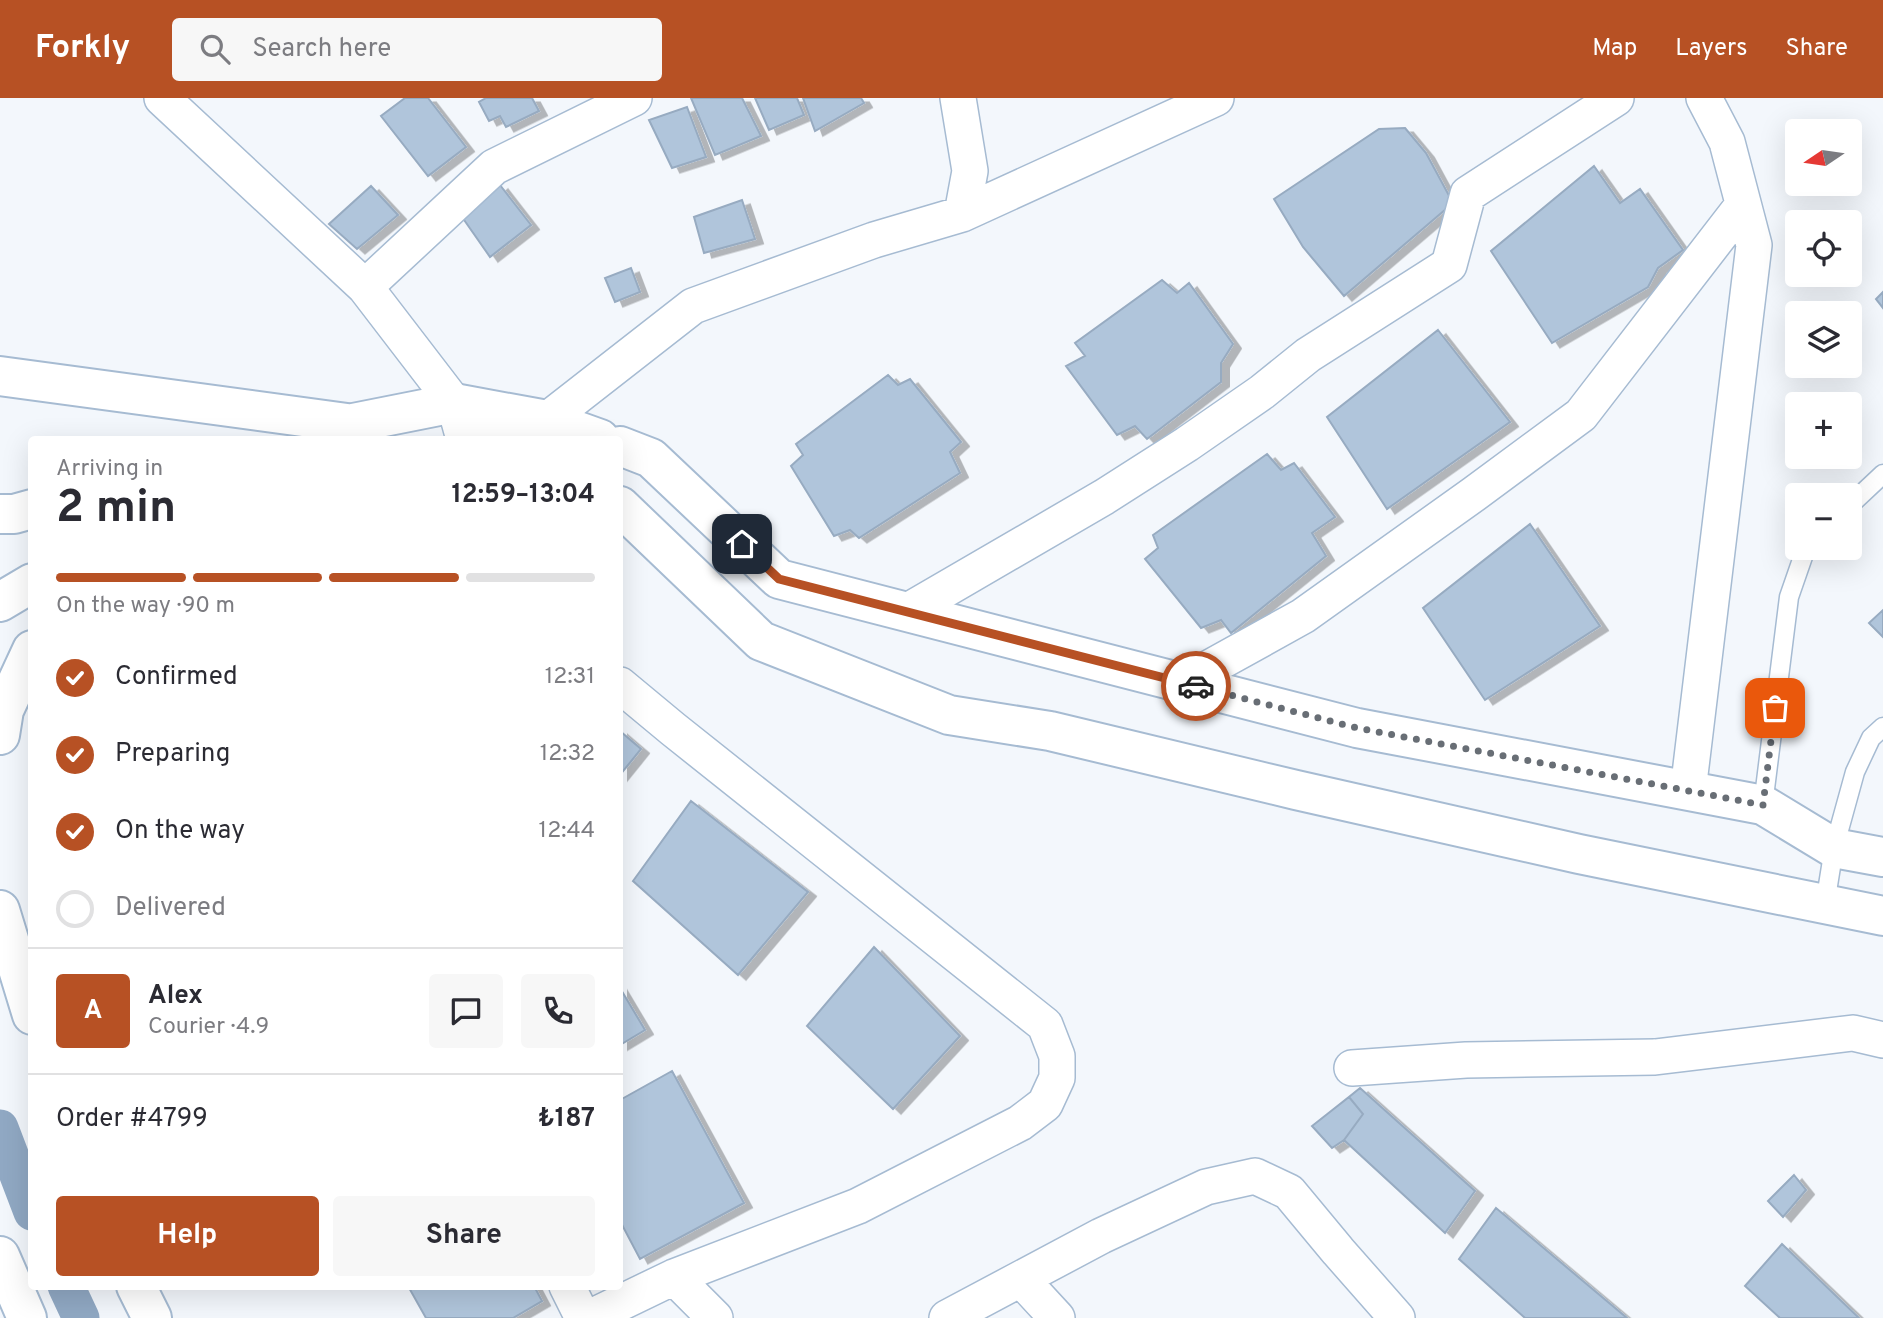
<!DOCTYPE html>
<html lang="en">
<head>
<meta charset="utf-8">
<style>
  :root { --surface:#fff; --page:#f7f7f7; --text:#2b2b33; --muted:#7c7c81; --line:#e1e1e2; --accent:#b75124 }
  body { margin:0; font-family:Overpass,sans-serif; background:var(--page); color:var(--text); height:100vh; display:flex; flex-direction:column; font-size:26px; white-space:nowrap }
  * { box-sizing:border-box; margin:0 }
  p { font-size:23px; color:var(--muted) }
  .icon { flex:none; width:38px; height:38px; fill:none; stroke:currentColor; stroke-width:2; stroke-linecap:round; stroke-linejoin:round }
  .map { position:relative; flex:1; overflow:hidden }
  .side { position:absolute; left:28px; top:338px; width:595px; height:854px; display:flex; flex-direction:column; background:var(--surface); border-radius:7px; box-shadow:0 7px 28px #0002 }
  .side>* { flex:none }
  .needle { width:46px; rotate:257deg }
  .buttons { position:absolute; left:1785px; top:21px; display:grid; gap:14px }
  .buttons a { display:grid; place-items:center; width:77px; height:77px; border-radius:7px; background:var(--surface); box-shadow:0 7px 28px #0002; font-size:35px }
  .pin { position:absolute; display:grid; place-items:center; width:60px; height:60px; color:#fff; margin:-30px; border-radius:14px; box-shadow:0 4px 10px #0006 }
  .courier { position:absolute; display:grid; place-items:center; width:70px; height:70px; margin:-35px; border:5px solid #b75124; border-radius:50%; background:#fff; color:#222; box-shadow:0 2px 9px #0007 }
  .overview em { font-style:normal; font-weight:700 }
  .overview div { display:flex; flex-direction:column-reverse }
  .overview { display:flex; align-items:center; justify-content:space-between; height:119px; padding:0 28px }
  h1 { font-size:46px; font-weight:700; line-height:52px }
  .bar { display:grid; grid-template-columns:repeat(4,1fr); gap:10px 7px; align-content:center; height:84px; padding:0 28px }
  .bar i { height:9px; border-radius:5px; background:var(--line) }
  .bar .active { background:var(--accent) }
  .bar p { grid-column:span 4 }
  .line { display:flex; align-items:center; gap:18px; padding:0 28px; border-top:2px solid var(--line) }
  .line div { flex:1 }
  .round { display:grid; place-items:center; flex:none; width:74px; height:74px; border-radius:7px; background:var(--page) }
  ol { padding:0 28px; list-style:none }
  li { display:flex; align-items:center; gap:21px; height:77px }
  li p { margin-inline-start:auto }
  li .icon { padding:7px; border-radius:50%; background:var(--accent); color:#fff; stroke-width:4 }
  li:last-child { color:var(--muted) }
  li i { width:38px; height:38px; border:4px solid var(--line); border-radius:50% }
  .primary-button { display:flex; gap:14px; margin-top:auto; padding:14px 28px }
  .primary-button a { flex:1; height:80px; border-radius:7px; background:var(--accent); color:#fff; font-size:28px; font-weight:700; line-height:80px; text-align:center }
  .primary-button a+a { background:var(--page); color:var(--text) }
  header { display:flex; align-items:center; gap:42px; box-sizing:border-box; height:98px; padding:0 35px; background:var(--accent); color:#fff }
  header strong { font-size:33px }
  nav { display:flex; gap:38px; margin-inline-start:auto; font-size:24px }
  .search { width:490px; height:63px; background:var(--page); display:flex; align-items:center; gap:18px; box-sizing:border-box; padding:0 24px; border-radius:7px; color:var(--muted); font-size:26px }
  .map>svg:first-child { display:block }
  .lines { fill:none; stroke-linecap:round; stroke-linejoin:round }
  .canal { stroke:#90a8c3; stroke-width:37 }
  .building { fill:#b0c5db; stroke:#97abc1; stroke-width:2; filter:url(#shadow) }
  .lane-casing { stroke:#a6bbd2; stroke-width:21 }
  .street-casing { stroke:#a6bbd2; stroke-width:38 }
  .secondary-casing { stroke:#a6bbd2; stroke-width:42 }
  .lane { stroke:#fff; stroke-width:18 }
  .street { stroke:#fff; stroke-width:35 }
  .secondary { stroke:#fff; stroke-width:38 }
  .done { stroke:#686e75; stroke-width:7; stroke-dasharray:0 12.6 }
  .route { stroke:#b75124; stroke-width:9 }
</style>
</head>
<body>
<header>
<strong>Forkly</strong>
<div class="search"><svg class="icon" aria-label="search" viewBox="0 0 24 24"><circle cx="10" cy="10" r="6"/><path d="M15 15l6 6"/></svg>Search here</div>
<nav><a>Map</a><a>Layers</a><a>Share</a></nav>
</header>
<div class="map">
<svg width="1883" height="1220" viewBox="0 0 1883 1220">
  <defs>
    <filter id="shadow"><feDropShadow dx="8" dy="4.5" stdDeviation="0" flood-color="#0004"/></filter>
  </defs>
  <rect width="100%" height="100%" fill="#f3f7fc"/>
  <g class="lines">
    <path class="canal" d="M0 1030 32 1114
      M66 1188 81 1220"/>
  </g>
  <path class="building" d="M405 0H428L466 49 428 78 381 18Z
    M486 0H532L539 13 506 29 500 18 489 23 479 4Z
    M691 0H742L761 38 715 57Z
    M755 0H797L804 17 769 32Z
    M803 0H861L864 5 815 33Z
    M687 9 706 59 672 70 649 22Z
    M1405 30 1426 55 1453 105 1344 198 1303 149 1274 101 1379 31Z
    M1594 68 1620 105 1640 91 1683 152 1658 170 1648 189 1552 245 1491 153Z
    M500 87 531 127 490 159 462 119Z
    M371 88 398 117 357 151 329 126Z
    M742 102 755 141 704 155 694 119Z
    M631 170 640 194 615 204 605 180Z
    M1162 182 1177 195 1189 185 1233 246 1221 265V284L1147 341 1135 328 1117 337 1066 268 1085 258 1075 245Z
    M1883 194V210L1876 201Z
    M1438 232 1510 324 1387 411 1327 319Z
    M888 277 898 287 910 281 961 344 950 354 960 375 859 440 850 432 834 438 791 368 803 357 796 346Z
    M1267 356 1281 372 1294 365 1335 419 1312 435 1326 458 1231 535 1221 522 1201 530 1145 461 1158 450 1153 437Z
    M1530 426 1600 528 1485 602 1423 510Z
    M1883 512V539L1869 525Z
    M620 633 641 651 620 677Z
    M691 703 808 794 738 877 633 783Z
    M874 849 960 938 893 1011 807 928Z
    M620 890 645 932 620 947Z
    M672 973 744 1105 640 1161 620 1123V1002Z
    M1360 990 1475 1093 1445 1135 1344 1042 1363 1016 1349 999Z
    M1349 999 1363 1016 1344 1042 1332 1050 1312 1028Z
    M1794 1077 1806 1092 1783 1119 1768 1103Z
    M1496 1110 1627 1220H1525L1459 1161Z
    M1782 1146 1859 1220H1780L1745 1188Z
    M408 1188H534L542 1203 513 1220H426Z"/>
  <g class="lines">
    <defs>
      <path id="lane" d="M1850 407 1883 376
        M1763 707 1789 499 1806 450
        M1825 806 1834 750 1855 674 1871 640 1883 629"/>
      <path id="street" d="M162 0 365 189 454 305 464 341
        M958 0 970 73 962 116
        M365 189 494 69 634 0
        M488 341 547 322 693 208 874 142 962 116 1216 0
        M908 513 1104 399 1187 346 1262 294 1308 257 1449 167 1468 96 1616 0
        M1182 585 1303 518 1474 396 1581 317 1743 107
        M1688 693 1754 147 1727 44 1704 0
        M1352 970 1466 962 1655 959 1853 935 1883 942
        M674 1179 715 1220
        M1021 1181 1057 1220
        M567 1188 583 1220
        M589 1220 674 1179 858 1108 1020 1025 1045 1006 1057 980V958L1045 927 673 631 620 587
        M947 1220 1101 1138 1206 1089 1255 1078 1289 1094 1338 1153 1397 1220"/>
      <path id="secondary" d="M0 278 347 325
        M323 331 454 305 547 322 600 341
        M620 348 651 360 779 481 1357 630 1763 707 1834 750 1883 759
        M620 408 761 543 949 617 1050 633 1296 692 1579 756 1883 818
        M0 416H14L32 411
        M0 504 32 485
        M0 637 4 612 32 552
        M0 812 32 917
        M0 1158 27 1220
        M136 1188 152 1220"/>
    </defs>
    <use href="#lane" class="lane-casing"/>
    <use href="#street" class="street-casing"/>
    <use href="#secondary" class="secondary-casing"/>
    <use href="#lane" class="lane"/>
    <use href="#street" class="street"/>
    <use href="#secondary" class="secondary"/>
  </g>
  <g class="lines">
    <path class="done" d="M1196 588 1357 630 1763 707 1775 610"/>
    <path class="route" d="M742 446 779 481 1196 588"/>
  </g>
</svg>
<div class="buttons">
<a><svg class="needle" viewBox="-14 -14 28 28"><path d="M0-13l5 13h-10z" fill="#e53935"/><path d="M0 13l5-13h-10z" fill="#7c7c81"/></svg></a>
<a><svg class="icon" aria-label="locate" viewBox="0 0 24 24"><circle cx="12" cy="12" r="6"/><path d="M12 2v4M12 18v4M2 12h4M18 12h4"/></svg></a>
<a><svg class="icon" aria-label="layers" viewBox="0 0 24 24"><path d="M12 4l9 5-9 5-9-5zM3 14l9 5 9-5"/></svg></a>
<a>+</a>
<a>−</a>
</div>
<div class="pin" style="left:1775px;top:610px;background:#ea580c"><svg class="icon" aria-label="bag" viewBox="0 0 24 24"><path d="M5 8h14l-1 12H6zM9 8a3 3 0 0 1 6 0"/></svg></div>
<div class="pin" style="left:742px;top:446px;background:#1f2937"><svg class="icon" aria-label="home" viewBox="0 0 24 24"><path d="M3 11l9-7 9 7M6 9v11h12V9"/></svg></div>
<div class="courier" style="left:1196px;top:588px"><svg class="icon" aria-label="car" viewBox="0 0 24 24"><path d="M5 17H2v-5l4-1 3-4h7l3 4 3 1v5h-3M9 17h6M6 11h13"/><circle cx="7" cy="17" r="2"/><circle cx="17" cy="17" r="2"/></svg></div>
<section class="side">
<div class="overview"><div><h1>2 min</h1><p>Arriving in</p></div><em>12:59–13:04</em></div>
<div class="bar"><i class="active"></i><i class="active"></i><i class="active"></i><i></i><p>On the way · 90 m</p></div>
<ol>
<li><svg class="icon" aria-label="check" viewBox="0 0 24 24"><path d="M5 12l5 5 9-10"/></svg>Confirmed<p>12:31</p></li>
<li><svg class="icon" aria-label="check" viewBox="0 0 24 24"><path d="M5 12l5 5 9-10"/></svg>Preparing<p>12:32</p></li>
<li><svg class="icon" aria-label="check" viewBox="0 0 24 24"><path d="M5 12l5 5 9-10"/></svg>On the way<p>12:44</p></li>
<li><i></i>Delivered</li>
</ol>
<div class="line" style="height:126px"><b class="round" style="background:var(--accent);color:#fff">A</b><div><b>Alex</b><p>Courier · 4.9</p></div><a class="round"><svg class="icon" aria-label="chat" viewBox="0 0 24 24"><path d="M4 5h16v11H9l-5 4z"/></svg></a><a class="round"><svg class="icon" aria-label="phone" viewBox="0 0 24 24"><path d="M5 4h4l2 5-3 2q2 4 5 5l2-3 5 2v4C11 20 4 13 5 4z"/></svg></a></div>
<div class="line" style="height:91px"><div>Order #4799</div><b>₺187</b></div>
<div class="primary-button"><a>Help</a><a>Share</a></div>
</section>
</div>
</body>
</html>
